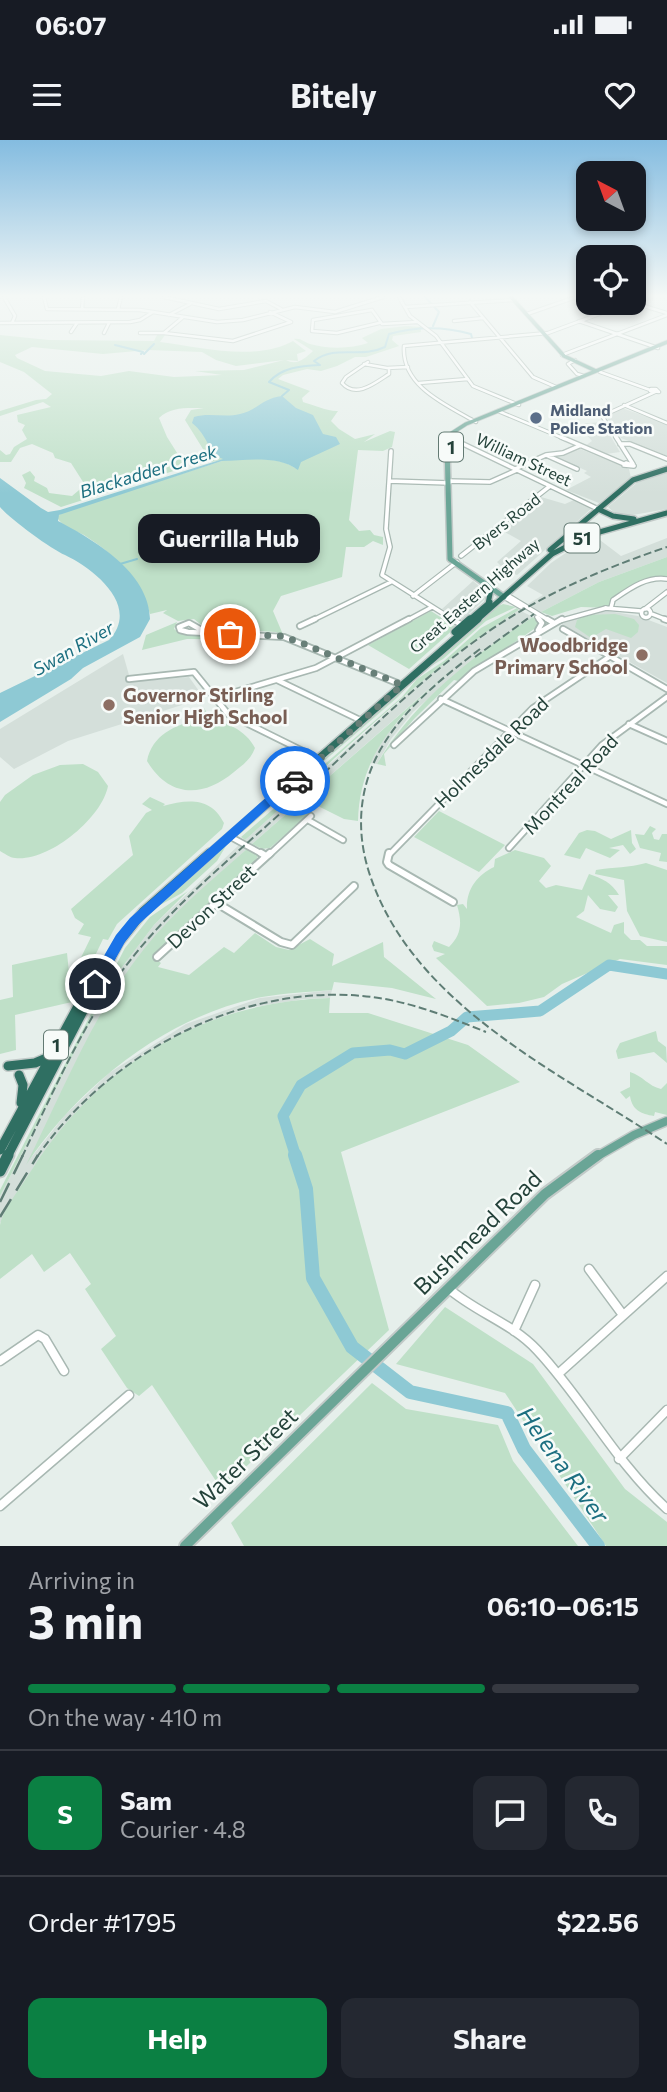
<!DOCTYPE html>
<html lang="en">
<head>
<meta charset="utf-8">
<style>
  :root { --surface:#171b24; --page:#242831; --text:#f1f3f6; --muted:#9ea1a6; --line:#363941; --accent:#0b8043 }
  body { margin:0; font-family:Commissioner,sans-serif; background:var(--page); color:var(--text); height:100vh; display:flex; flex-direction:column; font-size:26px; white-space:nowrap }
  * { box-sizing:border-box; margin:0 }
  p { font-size:23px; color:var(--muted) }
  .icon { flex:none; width:38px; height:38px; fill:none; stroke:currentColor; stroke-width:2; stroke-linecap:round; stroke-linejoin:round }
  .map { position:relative; height:1406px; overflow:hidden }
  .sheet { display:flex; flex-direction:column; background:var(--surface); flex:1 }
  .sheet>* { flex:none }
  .needle { width:46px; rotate:319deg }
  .tools { position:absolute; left:576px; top:21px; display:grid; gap:14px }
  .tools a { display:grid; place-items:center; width:70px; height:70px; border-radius:14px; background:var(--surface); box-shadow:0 4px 10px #0003; font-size:35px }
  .pin { position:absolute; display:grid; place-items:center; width:60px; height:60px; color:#fff; margin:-30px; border:4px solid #fff; border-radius:50%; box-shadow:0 2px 7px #0007 }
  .courier { position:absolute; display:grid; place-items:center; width:70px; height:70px; margin:-35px; border:5px solid #1a73e8; border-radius:50%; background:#fff; color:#222; box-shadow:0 2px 9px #0007 }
  .bubble { position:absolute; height:49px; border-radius:14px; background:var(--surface); box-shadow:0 4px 10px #0003; font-size:23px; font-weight:700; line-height:49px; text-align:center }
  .head em { font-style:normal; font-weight:700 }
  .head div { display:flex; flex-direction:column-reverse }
  .head { display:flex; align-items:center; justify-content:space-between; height:119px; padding:0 28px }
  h1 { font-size:46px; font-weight:700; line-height:52px }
  .bar { display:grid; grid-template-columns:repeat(4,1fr); gap:10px 7px; align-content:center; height:84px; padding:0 28px }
  .bar i { height:9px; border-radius:5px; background:var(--line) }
  .bar .on { background:var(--accent) }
  .bar p { grid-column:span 4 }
  .line { display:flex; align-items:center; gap:18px; padding:0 28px; border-top:2px solid var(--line) }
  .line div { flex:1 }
  .round { display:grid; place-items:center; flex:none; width:74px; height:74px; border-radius:14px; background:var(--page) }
  .cta { display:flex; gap:14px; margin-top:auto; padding:14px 28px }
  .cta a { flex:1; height:80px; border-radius:14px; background:var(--accent); color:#fff; font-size:28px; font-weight:700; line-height:80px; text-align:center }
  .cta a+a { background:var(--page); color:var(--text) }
  .status { display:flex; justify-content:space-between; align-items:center; height:49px; padding:0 35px; background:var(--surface); direction:ltr }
  .status svg { height:19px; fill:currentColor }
  header { display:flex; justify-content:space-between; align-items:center; height:91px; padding:0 28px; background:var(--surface); font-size:32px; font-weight:700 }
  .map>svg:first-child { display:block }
  .built { fill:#d4dfda }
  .green { fill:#bfe0c8; fill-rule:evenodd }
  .water { fill:#8ec9d4 }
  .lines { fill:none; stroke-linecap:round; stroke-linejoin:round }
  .stream { stroke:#8ec9d4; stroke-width:2 }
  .river-far1 { stroke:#8ec9d4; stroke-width:11 }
  .river { stroke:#8ec9d4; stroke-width:14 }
  .minor-far4-casing { stroke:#a8b8b2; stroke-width:4.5 }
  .minor-far3-casing { stroke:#a8b8b2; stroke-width:6 }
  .minor-far2-casing { stroke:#a8b8b2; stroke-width:8 }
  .minor-far1-casing { stroke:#a8b8b2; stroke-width:10 }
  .minor-casing { stroke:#a8b8b2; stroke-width:11 }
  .major-far3-casing { stroke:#c2cac8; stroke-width:5 }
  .major-far2-casing { stroke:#c2cac8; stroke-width:8 }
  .major-far1-casing { stroke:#c2cac8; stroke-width:11 }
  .major-casing { stroke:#c2cac8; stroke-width:14 }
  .highway-far3-casing { stroke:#c2cac8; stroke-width:8 }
  .highway-far2-casing { stroke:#c2cac8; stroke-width:10 }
  .highway-far1-casing { stroke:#c2cac8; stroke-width:12 }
  .highway-casing { stroke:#c2cac8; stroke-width:15 }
  .minor-far4 { stroke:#fff; stroke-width:2.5 }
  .minor-far3 { stroke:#fff; stroke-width:3.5 }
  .minor-far2 { stroke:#fff; stroke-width:4.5 }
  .minor-far1 { stroke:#fff; stroke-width:6 }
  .minor { stroke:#fff; stroke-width:8 }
  .major-far3 { stroke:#6aa596; stroke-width:3.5 }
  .major-far2 { stroke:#6aa596; stroke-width:5 }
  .major-far1 { stroke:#6aa596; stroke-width:8 }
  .major { stroke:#6aa596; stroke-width:10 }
  .highway-far3 { stroke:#2f6f62; stroke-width:5 }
  .highway-far2 { stroke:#2f6f62; stroke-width:7 }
  .highway-far1 { stroke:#2f6f62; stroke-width:9 }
  .highway { stroke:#2f6f62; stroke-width:11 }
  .rail-far1 { stroke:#5f7d75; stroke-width:2; stroke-dasharray:8 3.5; stroke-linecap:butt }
  .rail { stroke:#5f7d75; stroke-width:2.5; stroke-dasharray:21 10; stroke-linecap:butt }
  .route { fill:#1a73e8 }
  .done { stroke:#687f78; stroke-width:7; stroke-dasharray:0 12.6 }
  .service-dot { fill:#5c6f8a; stroke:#f7fbf9; stroke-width:2.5 }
  .education-dot { fill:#8d6e63; stroke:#f7fbf9; stroke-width:2.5 }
  .labels { text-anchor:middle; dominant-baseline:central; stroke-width:5; stroke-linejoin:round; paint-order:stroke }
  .far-service-label { font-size:16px; font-weight:bold; fill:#4e5e75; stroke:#f7fbf9; text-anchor:start }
  .far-street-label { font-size:16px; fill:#24423a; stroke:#f7fbf9 }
  .shield { fill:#f7fbf9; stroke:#637a73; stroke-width:2 }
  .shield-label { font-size:18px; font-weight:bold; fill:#24423a }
  .far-water-label { font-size:18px; font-style:italic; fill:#1c6f80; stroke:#f7fbf9 }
  .education-label { font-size:19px; font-weight:bold; fill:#785e54; stroke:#f7fbf9; text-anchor:end }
  .street-label { font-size:19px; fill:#24423a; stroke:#f7fbf9 }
  .near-street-label { font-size:23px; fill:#24423a; stroke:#f7fbf9 }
  .near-water-label { font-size:24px; font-style:italic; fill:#1c6f80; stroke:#f7fbf9 }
</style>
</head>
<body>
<div class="status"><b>06:07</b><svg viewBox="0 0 49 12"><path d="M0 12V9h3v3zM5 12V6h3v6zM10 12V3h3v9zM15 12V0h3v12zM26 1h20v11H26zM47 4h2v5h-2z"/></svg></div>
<header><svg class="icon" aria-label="menu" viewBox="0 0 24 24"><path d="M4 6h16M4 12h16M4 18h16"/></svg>Bitely<svg class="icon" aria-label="heart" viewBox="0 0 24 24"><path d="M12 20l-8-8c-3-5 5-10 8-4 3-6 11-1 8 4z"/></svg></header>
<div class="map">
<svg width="667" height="1406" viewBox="0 0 667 1406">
  <rect width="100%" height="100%" fill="#e6efeb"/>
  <path class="built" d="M622 268 667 284V316L621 298 606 277Z
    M602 282 620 312 606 314 585 306 592 301 577 284Z
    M578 308 629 329 631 338 599 363 566 350 591 337 584 333 587 331 552 315Z
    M667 331V369L627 376 617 375 608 367 639 341Z
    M541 357 565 364 574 360 592 368 517 435 505 430 497 422 521 401 501 390Z
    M596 397 621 416 667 398V417L599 442 541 472 528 464 543 455 527 446 551 423 576 406Z
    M473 441 488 453 486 458 462 480 442 469Z
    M519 470 533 477 477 516 413 572 391 599 377 624 370 623 384 597 431 547 252 704 245 700 436 529 477 497Z
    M608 471 638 476 667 487V543L560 483 582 473Z
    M123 514 131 542 189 537 204 558 68 601 14 629 0 617V589Z
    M240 704 248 708 173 777 123 839 84 908 30 1019 65 975 109 933 186 884 260 858 332 850 330 858 304 859 248 868 199 885 144 914 79 969 35 1025 0 1083V1056L110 843 154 785Z"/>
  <path class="green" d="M406 186 421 187V192L393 196 392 200 399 206 366 217H355L337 226 321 231 307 229 283 235 278 239 310 251 302 258 303 262C313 265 330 272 338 271L331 281 339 289 355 299 375 294 364 302 390 291 395 292 392 307 383 311 358 310 349 380 359 391 370 390 374 395 383 397V405L373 401 364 407H346L342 437 281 456 273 471 284 497 276 492 205 488 194 479 178 481 163 473 167 470 150 474C141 439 114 414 84 395 74 390 62 387 57 377L63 372 222 321C243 319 277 315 295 328L300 324 246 315 211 322 185 280 191 270 204 268C189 268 171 266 159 278L167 297 186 327 61 367 24 348 26 343 22 335 30 331 35 337 34 341 47 348 49 353 72 356 85 345 71 323 55 318 53 313 32 304 20 308 11 322H0V310L6 315 10 314 14 307 27 299 22 290 25 285 18 282 17 275 51 267 43 262 0 276V271L36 260 46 259 52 254 24 232 0 222V195L49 200 154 201 157 195H165L160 202C200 207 255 222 293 201L306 211 297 214 298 221 286 220C297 226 304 219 313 211L294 199C302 198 303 202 310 204 327 209 351 209 368 203L362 198 381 189ZM32 207 103 214 148 210 202 212 216 220 236 226 284 220 244 230 195 231 222 235 174 237 129 231 101 236 45 231 17 218 15 215Z
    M667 417V439C649 434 627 451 613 460L611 468 581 467 552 476 541 472 599 442Z
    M503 464 516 467 486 481 443 519 421 532 398 557 240 694V692L492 469Z
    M517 468 519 470C419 534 334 621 245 700L241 697 402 557 417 539 444 521 481 488Z
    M431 471 456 487 409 529 368 505Z
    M615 474 634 479 639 485 638 492 631 498 606 489 591 498 575 487 577 480 586 475Z
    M533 477 540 481V485L458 541 454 540 414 579 384 614 386 626 377 624C413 562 472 516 533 477Z
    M177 482 174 489 181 494 282 500 187 499 142 510 146 495Z
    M467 516C413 565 360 602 358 681L344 679 318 666 270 708 262 709 252 704Z
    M204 568 209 576 206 578C225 581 246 590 255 608 251 619 244 624 234 632 203 658 169 658 147 621 152 595 175 585 199 579L194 571Z
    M83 624 98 632 108 646C102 678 49 722 15 718 10 718 4 713 0 711V662L5 655 33 635 60 625Z
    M150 657 165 664 163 666C188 659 211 657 224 683L222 689 117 784 108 800 103 799 84 839 72 836 91 797 78 794 84 784 75 778 71 769 133 715 129 696 146 673 152 670 142 664Z
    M439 671 505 705 479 732 414 697Z
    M650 686 656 689 652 693 654 699 659 700 662 694H667V722L659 721 661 713 640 708 635 694 644 695Z
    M587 690 595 691 611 699 631 690 632 703 636 709 630 714 623 705 609 708 620 710 610 718 586 708 580 719 564 715 579 693Z
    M229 701 217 721 182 753 153 769Z
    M248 708 258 715 256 721 152 816 161 823 158 827 189 835 224 807 234 813 255 793 276 807 289 810 310 799 334 814 332 826 383 802 384 817 436 859 392 848 334 842 332 850C309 852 285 853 262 857 166 876 80 945 26 1025 62 953 93 873 144 809 174 771 212 740 248 708Z
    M515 710 544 718 551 726 539 741 546 748 556 745 582 750 589 734C603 739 611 742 619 755H608L618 767 615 772 600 769 588 755 584 771 576 777 611 793 614 785 624 782V793L631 800H640L647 806H667V825L620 819 562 844 544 857 519 863 487 866 436 818 445 814 434 811 432 806 434 801 449 807C462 794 462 782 457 765L463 764 467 769C466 750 477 735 494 727L495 719Z
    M646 723 667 730V802L640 796 627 771 624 740 595 734 596 730C614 727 629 728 646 723Z
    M188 751 154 785 110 843 0 1056V1050L125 808 150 777Z
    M67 813 72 862 15 875 16 910 0 914V860L13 857 12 825Z
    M330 858 329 873H368L468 905 520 942 341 1012 389 1190 229 1343 224 1353 152 1245 139 1256 127 1248 101 1209 116 1196 85 1149 91 1144 70 1113 44 1132 32 1114 0 1139C0 1122 0 1102 0 1085 3 1069 20 1049 29 1034 97 925 202 862 330 858Z
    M656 891 658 901 666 907 667 923 654 912 618 919 616 911 620 903Z
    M630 932C643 936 648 946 661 949L667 943V975L655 972 654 976C641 974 632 970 630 956L626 959 620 952 630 947Z
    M445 1167 533 1224 625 1349 667 1382V1406H606L505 1253 396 1224Z
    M372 1243 406 1269 498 1285 513 1321 578 1406H244L231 1383Z"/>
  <path class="water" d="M282 256 296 268 313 275 323 294 336 297 340 304 301 322 298 330C279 315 246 320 222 321L59 375 58 381C94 400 149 432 150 479L140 497 83 528 71 539 0 582V553L109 500C141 466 94 429 65 415 51 409 10 379 0 367V338L41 368 48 372 60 370 223 319C207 313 209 296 192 283L194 277C209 272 224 278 240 274 256 271 263 258 282 256Z"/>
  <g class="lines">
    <path class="stream" d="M425 157 439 172 433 186
      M115 205 143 212 141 214
      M144 214 154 204
      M282 256 289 250 269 242C282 227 301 226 320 225L314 221C336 204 360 219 385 207L389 194C417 186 443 186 471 194L472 198
      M120 424 137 419"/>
    <path class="river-far1" d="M296 1017 283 976 301 945 353 913 390 910 405 914 451 891 467 877 540 871 609 825 667 834"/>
    <path class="river" d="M295 1015 306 1049 313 1138 352 1207 410 1252 507 1273 524 1309 598 1406"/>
    <defs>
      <path id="minor-far4" d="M4 157 15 176 12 183
        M44 157 47 169 140 170 217 182 243 180 295 167 335 172 383 157
        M164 157 219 169 266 161 281 169
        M399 157 410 176 436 196 473 246 519 265
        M634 161 643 157
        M470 162 533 237 556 247
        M634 163 667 173
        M405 167 513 160
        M82 169 83 157
        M118 169 121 157
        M372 170 313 180 312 191 337 193 379 183
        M372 170 382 184 417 182
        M270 172 291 182
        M527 174 576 157
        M169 175 190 164
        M182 178 164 193 233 201 291 182
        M454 181 483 178
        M579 181 658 208
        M0 183 130 182 140 180 153 172
        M71 192 77 183
        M104 193 109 183
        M140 193H164
        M562 215 667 175
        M575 220 568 224 577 234 584 236
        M368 222 346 237 342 243C356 259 375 243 389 234V228
        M364 224 387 228 408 227
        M600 232 650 250
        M419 243 468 239
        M651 249H656L659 252 650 251Z
        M624 265 667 283
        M498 271 565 299
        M476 282C446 265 401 246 404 206L548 193 629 163
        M617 299 602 276 655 252"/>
      <path id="minor-far3" d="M561 297 624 324
        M616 297 633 324
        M448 300 457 301 598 369
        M620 304H630L667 319
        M391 311 386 389 390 407 382 435 455 481
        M546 315 577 329
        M626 323 634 326 624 325Z
        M515 329 546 315 563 313 579 306
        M389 341 449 343
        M448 341 490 342 517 330
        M461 416 550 346
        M507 455 550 481
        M413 456 457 422
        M504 457 521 467
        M605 468 641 471
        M611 468 613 460C629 449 646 436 667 439
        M641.5 473a4.5 4.5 0 1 1 9 0a4.5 4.5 0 1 1-9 0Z
        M645 469 667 452
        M652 474 667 480
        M537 477 540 481
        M311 481 391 442
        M406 481 432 467
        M559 481 606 468"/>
      <path id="minor-far2" d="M452 479 465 487
        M547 479 554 483
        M664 479 667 480
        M300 486 315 479
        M563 489 667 549
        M538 490 542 483 539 479
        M205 492 189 483 179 487 180 490 188 492 284 497 402 545
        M129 539 194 532 228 574 319 619
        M277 540 362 581
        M215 558 316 528 409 479
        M441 559 667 664
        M629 584 667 601
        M394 605 474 531 562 479
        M308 680 343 700
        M229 696 264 715
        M509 708 602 605 667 557
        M269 715 311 676
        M389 715 533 568 609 517"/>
      <path id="minor-far1" d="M261 713 266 716
        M389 713 387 722 389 725 453 762
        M215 762 281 802 292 805 354 746
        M157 817 270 713"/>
      <path id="minor" d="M589 1129 623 1175
        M448 1148C475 1172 512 1183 537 1210 584 1260 615 1322 667 1369
        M514 1191 535 1145
        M0 1221 38 1195 45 1199 64 1231
        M558 1234 667 1136
        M619 1319 667 1270
        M0 1366 129 1255"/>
      <path id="major-far3" d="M511 157 564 216 596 231
        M450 299 452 293 466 284 667 202"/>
      <path id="major-far2" d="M450 297 447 306 450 419 504 457"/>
      <path id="major-far1" d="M596 1017 634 995 667 981"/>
      <path id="major" d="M185 1406 545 1054 598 1015"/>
      <path id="highway-far3" d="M598 369 613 376 634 379
        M550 410 633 340 667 329
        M488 464 491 449
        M468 481 490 462
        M476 481 552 414 589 395 667 373"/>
      <path id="highway-far2" d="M455 492 470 479
        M208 715 478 479"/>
      <path id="highway-far1" d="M8 926 35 923 49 917
        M19 935 23 945 21 963
        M0 1010 83 857 93 846
        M7 1017 119 802 143 772 210 713"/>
      <path id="highway" d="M0 1031 8 1015"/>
    </defs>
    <use href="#minor-far4" class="minor-far4-casing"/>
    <use href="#minor-far3" class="minor-far3-casing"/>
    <use href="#minor-far2" class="minor-far2-casing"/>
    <use href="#minor-far1" class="minor-far1-casing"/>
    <use href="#minor" class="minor-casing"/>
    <use href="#major-far3" class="major-far3-casing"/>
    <use href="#major-far2" class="major-far2-casing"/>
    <use href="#major-far1" class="major-far1-casing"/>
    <use href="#major" class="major-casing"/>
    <use href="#highway-far3" class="highway-far3-casing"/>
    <use href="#highway-far2" class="highway-far2-casing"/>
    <use href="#highway-far1" class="highway-far1-casing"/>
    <use href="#highway" class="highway-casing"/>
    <use href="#minor-far4" class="minor-far4"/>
    <use href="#minor-far3" class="minor-far3"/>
    <use href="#minor-far2" class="minor-far2"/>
    <use href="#minor-far1" class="minor-far1"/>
    <use href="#minor" class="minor"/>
    <use href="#major-far3" class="major-far3"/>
    <use href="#major-far2" class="major-far2"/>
    <use href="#major-far1" class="major-far1"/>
    <use href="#major" class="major"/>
    <use href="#highway-far3" class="highway-far3"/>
    <use href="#highway-far2" class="highway-far2"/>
    <use href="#highway-far1" class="highway-far1"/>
    <use href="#highway" class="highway"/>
    <path class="rail-far1" d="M480 509C445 536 409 564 385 602 360 641 355 685 368 729 409 864 558 931 667 1004
      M475 517 534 474
      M22 1017C52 954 81 888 122 831 168 769 227 722 283 671 349 612 409 547 482 496 538 456 602 429 667 407
      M37 1017C110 911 249 838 379 858 417 864 451 878 486 892"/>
    <path class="rail" d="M0 1062 23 1015
      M0 1077 38 1015"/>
  </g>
  <linearGradient id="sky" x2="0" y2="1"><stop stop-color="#84bce0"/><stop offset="0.44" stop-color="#f4f8f6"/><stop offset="1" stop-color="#f4f8f6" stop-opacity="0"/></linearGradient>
  <rect width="667" height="354" fill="url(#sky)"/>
  <path class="route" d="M295 637 299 638V643L286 652 139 784 125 802 99 848H90V840L116 795 130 778 278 647Z"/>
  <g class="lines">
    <path class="done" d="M230 494 280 496 297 501 402 545 295 641"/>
  </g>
  <circle class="service-dot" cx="536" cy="278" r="7"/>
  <g class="education-dot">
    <circle cx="642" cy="515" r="7"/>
    <circle cx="109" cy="565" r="7"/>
  </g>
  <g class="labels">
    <g class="far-service-label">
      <text x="550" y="269">Midland<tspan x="550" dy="18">Police Station</tspan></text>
    </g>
    <g class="far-street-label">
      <text transform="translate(524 319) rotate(25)">William Street</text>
      <text transform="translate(506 381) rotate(-38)">Byers Road</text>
      <text transform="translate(474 455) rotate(-41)">Great Eastern Highway</text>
    </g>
    <g class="shield">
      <rect x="439" y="292.5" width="24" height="29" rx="5"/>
      <rect x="564.5" y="383.5" width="35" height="29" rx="5"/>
      <rect x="44" y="890.5" width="24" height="29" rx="5"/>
    </g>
    <g class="shield-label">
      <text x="451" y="307">1</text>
      <text x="582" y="398">51</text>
      <text x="56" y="905">1</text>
    </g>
    <g class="far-water-label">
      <text transform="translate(148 331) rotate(-17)">Blackadder Creek</text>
      <text transform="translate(73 508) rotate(-30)">Swan River</text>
    </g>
    <g class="education-label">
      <text x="628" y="504">Woodbridge<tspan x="628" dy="22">Primary School</tspan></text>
      <text x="123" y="554" text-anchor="start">Governor Stirling<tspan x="123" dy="22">Senior High School</tspan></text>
    </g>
    <g class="street-label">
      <text transform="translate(491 612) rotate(-44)">Holmesdale Road</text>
      <text transform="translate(570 644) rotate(-47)">Montreal Road</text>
      <text transform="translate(211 766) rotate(-43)">Devon Street</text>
    </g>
    <g class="near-street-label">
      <text transform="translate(477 1092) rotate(-44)">Bushmead Road</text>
      <text transform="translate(245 1318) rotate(-44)">Water Street</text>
    </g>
    <g class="near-water-label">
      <text transform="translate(564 1324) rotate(54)">Helena River</text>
    </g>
  </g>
</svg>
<div class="tools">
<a><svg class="needle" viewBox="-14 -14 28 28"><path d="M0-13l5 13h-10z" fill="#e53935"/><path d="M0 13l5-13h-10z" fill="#9ea1a6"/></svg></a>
<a><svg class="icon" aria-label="locate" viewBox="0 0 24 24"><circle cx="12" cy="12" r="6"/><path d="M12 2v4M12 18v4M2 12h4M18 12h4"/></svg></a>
</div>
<div class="pin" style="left:230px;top:494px;background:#ea580c"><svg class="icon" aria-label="bag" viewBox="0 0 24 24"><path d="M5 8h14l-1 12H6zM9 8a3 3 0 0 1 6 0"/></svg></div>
<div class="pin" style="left:95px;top:844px;background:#1f2937"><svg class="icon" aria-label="home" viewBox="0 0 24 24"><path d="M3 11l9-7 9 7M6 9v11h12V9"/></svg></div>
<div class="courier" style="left:295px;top:641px"><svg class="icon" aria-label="car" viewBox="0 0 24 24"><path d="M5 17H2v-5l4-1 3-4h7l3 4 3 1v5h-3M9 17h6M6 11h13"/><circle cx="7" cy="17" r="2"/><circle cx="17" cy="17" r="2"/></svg></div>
<div class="bubble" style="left:138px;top:374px;width:182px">Guerrilla Hub</div>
</div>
<section class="sheet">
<div class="head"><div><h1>3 min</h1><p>Arriving in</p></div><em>06:10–06:15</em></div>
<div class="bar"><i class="on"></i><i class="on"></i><i class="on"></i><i></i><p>On the way · 410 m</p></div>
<div class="line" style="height:126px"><b class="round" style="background:var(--accent);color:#fff">S</b><div><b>Sam</b><p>Courier · 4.8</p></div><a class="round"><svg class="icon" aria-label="chat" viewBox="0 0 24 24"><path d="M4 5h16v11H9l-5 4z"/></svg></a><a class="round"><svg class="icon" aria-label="phone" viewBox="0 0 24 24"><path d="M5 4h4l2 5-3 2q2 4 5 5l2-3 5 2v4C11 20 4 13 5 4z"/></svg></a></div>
<div class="line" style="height:91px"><div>Order #1795</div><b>$22.56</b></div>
<div class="cta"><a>Help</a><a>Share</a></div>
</section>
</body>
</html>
